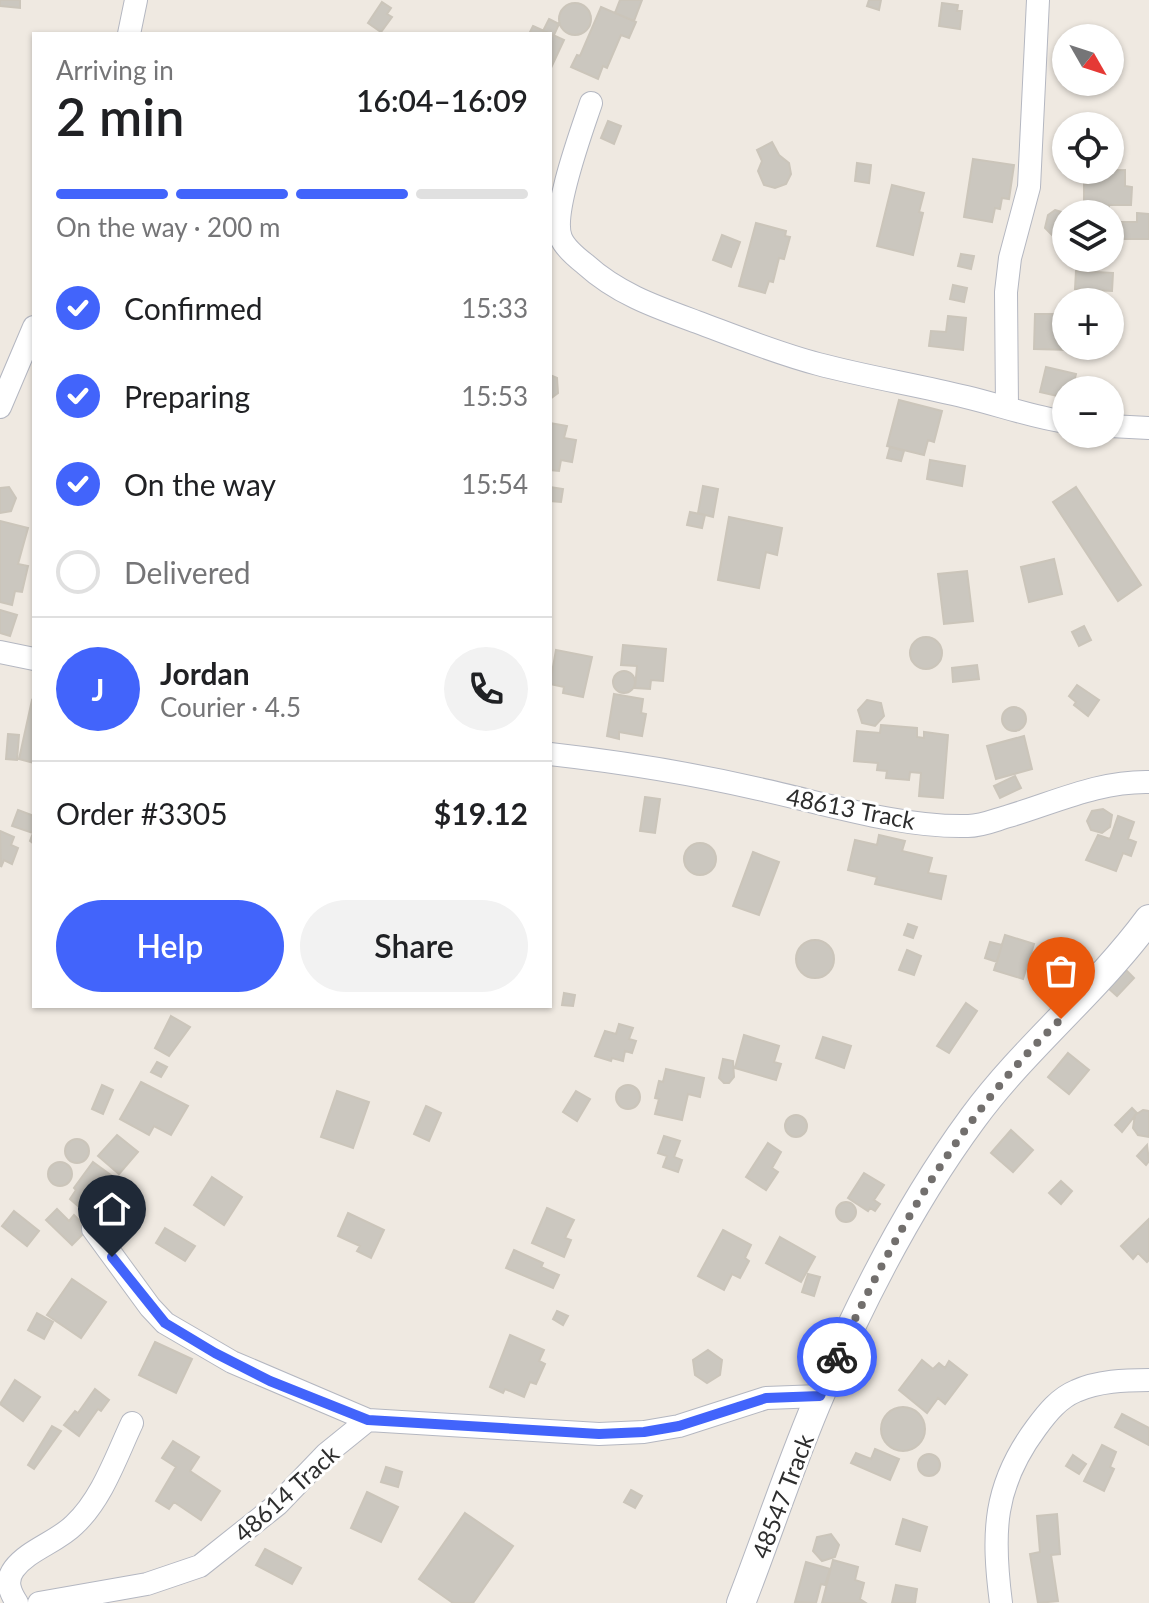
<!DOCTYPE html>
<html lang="en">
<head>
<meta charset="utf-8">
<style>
  :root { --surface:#fff; --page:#f2f2f2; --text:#202124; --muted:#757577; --line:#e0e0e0; --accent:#4264fb }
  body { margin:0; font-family:Lato,sans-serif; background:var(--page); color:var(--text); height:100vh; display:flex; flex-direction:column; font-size:30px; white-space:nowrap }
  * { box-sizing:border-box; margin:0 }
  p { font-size:26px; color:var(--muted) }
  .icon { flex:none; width:44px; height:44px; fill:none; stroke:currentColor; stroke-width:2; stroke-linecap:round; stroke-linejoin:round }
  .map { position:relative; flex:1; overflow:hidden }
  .details { position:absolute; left:32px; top:32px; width:520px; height:976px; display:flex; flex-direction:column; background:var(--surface); border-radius:0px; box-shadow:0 2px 6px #0004 }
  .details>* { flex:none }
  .needle { width:52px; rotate:129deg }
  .buttons { position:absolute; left:1052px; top:24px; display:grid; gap:16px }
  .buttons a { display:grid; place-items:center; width:72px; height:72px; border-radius:50%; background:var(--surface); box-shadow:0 2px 6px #0004; font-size:40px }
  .pin { position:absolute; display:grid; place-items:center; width:68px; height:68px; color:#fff; margin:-82px -34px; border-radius:50% 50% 50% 0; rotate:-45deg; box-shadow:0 0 8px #0007 }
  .pin .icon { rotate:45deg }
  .courier { position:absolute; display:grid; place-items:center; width:80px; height:80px; margin:-40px; border:6px solid #4264fb; border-radius:50%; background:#fff; color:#222; box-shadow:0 2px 10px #0007 }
  .head em { font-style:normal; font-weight:600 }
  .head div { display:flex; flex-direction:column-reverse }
  .head { display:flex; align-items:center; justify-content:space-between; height:136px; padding:0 24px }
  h1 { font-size:52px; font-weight:600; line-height:60px }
  .bar { display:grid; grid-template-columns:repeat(4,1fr); gap:12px 8px; align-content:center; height:96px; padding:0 24px }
  .bar i { height:10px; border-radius:6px; background:var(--line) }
  .bar .on { background:var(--accent) }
  .bar p { grid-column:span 4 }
  .line { display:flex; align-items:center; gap:20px; padding:0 24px; border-top:2px solid var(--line) }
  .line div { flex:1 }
  .round { display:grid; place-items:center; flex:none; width:84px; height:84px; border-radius:42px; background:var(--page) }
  ol { padding:0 24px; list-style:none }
  li { display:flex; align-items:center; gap:24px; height:88px }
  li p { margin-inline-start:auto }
  li .icon { padding:8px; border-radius:50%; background:var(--accent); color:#fff; stroke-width:4 }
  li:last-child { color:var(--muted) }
  li i { width:44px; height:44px; border:4px solid var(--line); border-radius:50% }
  .button { display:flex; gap:16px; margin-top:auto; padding:16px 24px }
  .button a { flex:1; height:92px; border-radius:48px; background:var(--accent); color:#fff; font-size:32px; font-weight:600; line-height:92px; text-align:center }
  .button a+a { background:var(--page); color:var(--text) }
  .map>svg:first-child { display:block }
  .building { fill:#cbc7bf; stroke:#cbc5ba; stroke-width:2 }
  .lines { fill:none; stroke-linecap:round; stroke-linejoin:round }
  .minor-casing { stroke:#b4b7c1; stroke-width:24 }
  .tertiary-casing { stroke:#b4b7c1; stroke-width:30 }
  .minor { stroke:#fff; stroke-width:22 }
  .tertiary { stroke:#fff; stroke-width:28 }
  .done { stroke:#726f6d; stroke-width:8; stroke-dasharray:0 14.4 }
  .route { stroke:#4264fb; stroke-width:10 }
  .labels { text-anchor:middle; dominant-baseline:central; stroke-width:6; stroke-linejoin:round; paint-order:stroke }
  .street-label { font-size:24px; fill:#2e2e2e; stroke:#fff }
</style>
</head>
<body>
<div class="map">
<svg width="1149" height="1603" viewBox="0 0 1149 1603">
  <rect width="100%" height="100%" fill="#efe9e1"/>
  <path class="building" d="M0 0H20V8L0 6Z
    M620 0H642L634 21 615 13Z
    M869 0H881L879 10 867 6Z
    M382 2 391 8 387 14 392 17 381 32 368 23Z
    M942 3 958 5 957 11H962L960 29 939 26Z
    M559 19a16 16 0 1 1 32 0a16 16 0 1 1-32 0Z
    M601 7 636 22 629 38 621 35 607 68 603 66 598 79 571 67 577 55 580 56Z
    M549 19 559 24 554 35 543 31Z
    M533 26 564 40 550 70V34H529Z
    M608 121 621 126 614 144 601 138Z
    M772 142 779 155 789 163 791 174 786 184 775 188 764 185 758 171 762 161 757 150Z
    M973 159 1014 165 1009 199 1002 198 1000 209 995 208 992 222 964 217Z
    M857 163 871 165 869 183 855 181Z
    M1125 170V186L1132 187 1131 205H1109V214H1084V184H1087V171Z
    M892 185 924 193 919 212 923 213 913 255 877 246Z
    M1055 210 1068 214H1066V235L1064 237H1054L1045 228 1048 215Z
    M1137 213 1149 214V239H1121L1122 222H1137Z
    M756 223 786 231 785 236 790 237 784 259 779 258 773 282 769 281 765 293 739 286Z
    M722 235 740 242 731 267 713 260Z
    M961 254 974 256 971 269 958 266Z
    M1076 271 1113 273 1112 291 1075 289Z
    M953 285 967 288 964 302 950 299Z
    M1035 314H1066V346H1071V350L1034 349Z
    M948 316 966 318 963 350 929 346 931 331 946 332Z
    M1046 367 1076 374 1072 390H1066V398L1040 392Z
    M550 375 557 378 558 393 550 399Z
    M899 400 942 411 934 442 928 440 924 455 887 446Z
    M550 423 567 426 564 438 576 440 572 462 561 460 559 471 550 470Z
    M890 447 904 451 901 461 887 458Z
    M930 460 965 466 962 486 927 479Z
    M703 486 718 489 713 517 698 513Z
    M9 487 16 498 11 511 0 513V488Z
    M550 487 563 489 561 502 550 501Z
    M1076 487 1141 585 1118 601 1053 502Z
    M690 512 705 515 702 528 687 525Z
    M729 517 782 528 777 555 766 552 759 588 718 580Z
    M0 521 28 528 18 564 28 566 22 592 15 591 12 605 0 602Z
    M1054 559 1062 594 1029 602 1021 567Z
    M967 571 973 621 944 624 938 574Z
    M0 610 17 615 10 636 0 633Z
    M1084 626 1091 640 1079 646 1072 632Z
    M910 653a16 16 0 1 1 32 0a16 16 0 1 1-32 0Z
    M623 645 666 649 663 681 651 680 650 689 635 688 637 666 621 665Z
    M556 650 592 657 583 697 563 693 564 687 550 684Z
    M977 665 979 679 953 682 952 668Z
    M613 682a11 11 0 1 1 22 0a11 11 0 1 1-22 0Z
    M1077 685 1099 700 1088 716 1074 705 1076 702 1069 696Z
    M614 694 643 699 641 713 646 714 642 736 619 732V739L607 736Z
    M32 700 34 701V763L19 759Z
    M867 700 881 703 884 716 875 726 862 723 858 710Z
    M1002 719a12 12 0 1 1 24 0a12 12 0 1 1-24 0Z
    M881 725 917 728V737L924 738V732L948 735 943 798 919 796 921 773 910 772 909 780 886 778 887 771 877 770 878 763 854 761 857 731 880 733Z
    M8 734 19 735 17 760 6 759Z
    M1024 736 1032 769 996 779 987 746Z
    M1015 776 1021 788 1000 798 994 786Z
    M645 797 660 799 655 833 640 831Z
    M1103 809 1112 815 1110 827 1102 833 1091 830 1087 821 1092 811Z
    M18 810 34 816V844L30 841 33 833 12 826Z
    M1118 816 1134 822 1128 839 1136 842 1131 856 1123 853 1116 871 1086 860 1098 835 1110 839Z
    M0 831 14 837 11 845 18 848 12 864 4 860 1 867Z
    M879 835 905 841 902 851 932 858 928 873 946 876 941 899 875 884 877 877 848 870 855 840 877 845Z
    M684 859a16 16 0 1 1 32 0a16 16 0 1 1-32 0Z
    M753 852 779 862 759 915 733 906Z
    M908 924 917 927 913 938 904 935Z
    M1005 935 1034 944 1023 979 994 970Z
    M796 959a19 19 0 1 1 38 0a19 19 0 1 1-38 0Z
    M990 942 1002 945 997 962 985 958Z
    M907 950 921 956 914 975 899 970Z
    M1073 950 1082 957 1056 984 1048 976Z
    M1126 970 1134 978 1117 996 1108 988Z
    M564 993 575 995 573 1006 562 1005Z
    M966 1003 977 1011 949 1053 937 1046Z
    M171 1016 190 1027 169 1056 155 1048Z
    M619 1024 633 1028 629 1039 636 1041 632 1053 625 1051 623 1061 612 1058 611 1061 595 1056 605 1031 616 1034Z
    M744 1035 779 1046 774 1062 781 1064 776 1080 735 1068Z
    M823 1037 851 1046 844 1068 816 1058Z
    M1068 1053 1089 1070 1069 1094 1048 1077Z
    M723 1059 733 1061 734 1077 729 1083H724L719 1078Z
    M157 1062 167 1067 161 1077 151 1072Z
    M666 1069 704 1078 700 1097 688 1094 682 1120 655 1114 659 1099 655 1098 659 1081 663 1082Z
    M141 1082 188 1106 171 1135 154 1126 149 1135 120 1119Z
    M102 1085 113 1090 103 1114 92 1109Z
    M616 1097a12 12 0 1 1 24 0a12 12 0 1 1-24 0Z
    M337 1091 369 1102 353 1148 321 1137Z
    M576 1091 590 1099 577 1121 563 1112Z
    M426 1106 441 1113 429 1141 414 1134Z
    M1132 1108 1137 1113 1122 1132 1115 1125Z
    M1143 1110 1149 1111V1137L1138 1135 1133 1128 1135 1115Z
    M785 1126a11 11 0 1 1 22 0a11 11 0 1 1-22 0Z
    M1011 1130 1033 1150 1013 1172 991 1153Z
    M117 1135 138 1152 119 1174 98 1156Z
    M664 1136 680 1141 674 1157 682 1160 678 1172 663 1167 667 1156 658 1153Z
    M65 1151a12 12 0 1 1 24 0a12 12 0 1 1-24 0Z
    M768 1143 781 1152 772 1168 778 1172 766 1190 746 1177Z
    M1147 1145 1149 1161 1146 1165 1137 1156Z
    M48 1174a12 12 0 1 1 24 0a12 12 0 1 1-24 0Z
    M93 1162 119 1181 113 1190 123 1198 110 1215 85 1197 78 1206 70 1199 76 1190 74 1188Z
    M864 1173 884 1185 874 1200 880 1204 875 1211 870 1208 868 1211 848 1198Z
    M212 1177 242 1197 224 1225 194 1205Z
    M1061 1181 1072 1191 1061 1204 1049 1193Z
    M836 1212a10 10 0 1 1 20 0a10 10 0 1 1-20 0Z
    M547 1208 574 1220 565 1238 571 1240 564 1257 532 1243Z
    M57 1209 69 1221 74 1215 88 1229 72 1245 46 1220Z
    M14 1211 39 1231 27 1246 2 1226Z
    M348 1213 384 1230 371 1258 357 1251 360 1246 338 1236Z
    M1149 1219V1260L1147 1262 1138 1253 1133 1259 1121 1246Z
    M165 1228 195 1246 185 1261 156 1243Z
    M723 1230 751 1245 745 1258 749 1261 740 1278 732 1274 724 1290 698 1276Z
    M780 1237 815 1257 801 1282 766 1263Z
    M514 1250 543 1263 541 1267 559 1275 553 1288 506 1268Z
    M808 1274 820 1277 814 1296 802 1292Z
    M72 1279 106 1302 81 1338 47 1315Z
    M557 1311 568 1316 563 1325 553 1319Z
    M37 1313 53 1322 44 1339 28 1330Z
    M510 1335 544 1350 539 1361 545 1364 536 1384 530 1382 524 1397 505 1389 503 1393 490 1387Z
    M155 1342 192 1359 176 1393 139 1375Z
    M708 1350 722 1360 720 1375 707 1383 695 1375 693 1360Z
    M922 1360 933 1369 939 1363 945 1368 949 1361 967 1375 945 1404 938 1398 927 1413 899 1390Z
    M15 1380 40 1397 23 1421 0 1404Z
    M95 1389 109 1400 101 1411 98 1409 79 1436 64 1425 75 1411 78 1413Z
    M881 1429a22 22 0 1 1 44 0a22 22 0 1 1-44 0Z
    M1122 1414 1149 1428V1445L1115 1427Z
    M52 1426 61 1431 34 1469 28 1465Z
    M173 1441 199 1457 190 1471 220 1491 201 1520 174 1502 169 1509 156 1501 176 1467 162 1458Z
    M1102 1445 1116 1452 1110 1467 1114 1469 1104 1491 1084 1481Z
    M875 1449 899 1459 890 1480 851 1463 856 1453 871 1459Z
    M918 1465a11 11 0 1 1 22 0a11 11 0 1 1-22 0Z
    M1073 1455 1086 1464 1079 1474 1066 1466Z
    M386 1467 402 1472 398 1487 381 1482Z
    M631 1490 642 1496 635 1508 624 1502Z
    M367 1492 398 1507 381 1542 351 1528Z
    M465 1513 513 1546 473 1603H453L419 1579Z
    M1057 1514 1060 1554 1051 1555 1058 1601 1038 1603 1030 1554 1040 1552 1037 1516Z
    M903 1519 927 1527 920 1551 896 1544Z
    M831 1534 839 1545 835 1557 822 1561 813 1551 817 1537Z
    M265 1549 301 1568 292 1584 256 1565Z
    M833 1560 858 1567 855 1580 864 1583 860 1599 866 1603H822Z
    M806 1562 830 1569 825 1585 821 1584 816 1603 795 1602Z
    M896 1585 917 1589 915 1603H892Z"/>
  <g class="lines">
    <defs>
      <path id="minor" d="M129 34 136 0
        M591 103C582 130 551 213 561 238 565 248 576 257 585 264 618 294 656 307 697 322 737 337 776 353 818 364 867 377 917 385 966 397 1000 405 1031 417 1066 422
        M0 407 34 327
        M1007 408 1006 292 1010 258 1029 187 1038 0
        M1110 426 1149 428
        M0 652 34 659
        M550 754C621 762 690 773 759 789 824 803 901 828 968 826 982 826 995 820 1009 816 1056 802 1099 781 1149 782
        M93 1229 150 1307 165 1323 232 1362 368 1420 599 1434 644 1432 679 1426 766 1398 820 1396
        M17 1603C10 1592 5 1581 14 1569 28 1550 57 1542 74 1525 102 1499 116 1457 132 1423
        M39 1603 147 1584 200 1566 278 1504 326 1454 368 1420
        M1001 1603C992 1533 993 1486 1036 1428 1047 1413 1059 1398 1076 1391 1098 1381 1125 1380 1149 1380"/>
      <path id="tertiary" d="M741 1603C768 1534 791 1462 821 1393 862 1298 911 1202 973 1118 1026 1046 1096 991 1149 919"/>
    </defs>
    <use href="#minor" class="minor-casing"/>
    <use href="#tertiary" class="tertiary-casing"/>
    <use href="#minor" class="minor"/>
    <use href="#tertiary" class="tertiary"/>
  </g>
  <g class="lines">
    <path class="done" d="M837 1357C894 1233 962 1114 1061 1019"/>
    <path class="route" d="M112 1257 165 1323 215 1353 270 1381 368 1420 599 1434 644 1432 679 1426 766 1398 820 1396 837 1357"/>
  </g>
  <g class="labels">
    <g class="street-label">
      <text transform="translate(851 808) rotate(11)">48613 Track</text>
      <text transform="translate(286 1493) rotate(-42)">48614 Track</text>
      <text transform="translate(782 1496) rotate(-69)">48547 Track</text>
    </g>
  </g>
</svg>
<div class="buttons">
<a><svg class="needle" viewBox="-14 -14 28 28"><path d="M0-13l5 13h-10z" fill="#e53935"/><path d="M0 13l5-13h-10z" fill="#757577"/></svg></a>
<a><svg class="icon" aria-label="locate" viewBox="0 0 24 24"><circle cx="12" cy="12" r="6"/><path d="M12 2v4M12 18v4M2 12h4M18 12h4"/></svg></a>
<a><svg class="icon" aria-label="layers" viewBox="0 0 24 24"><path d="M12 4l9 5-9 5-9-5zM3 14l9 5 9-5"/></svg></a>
<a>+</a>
<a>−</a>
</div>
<div class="pin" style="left:1061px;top:1019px;background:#ea580c"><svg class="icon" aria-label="bag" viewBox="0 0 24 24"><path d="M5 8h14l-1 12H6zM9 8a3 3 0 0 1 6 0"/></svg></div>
<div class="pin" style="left:112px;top:1257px;background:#1f2937"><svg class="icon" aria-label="home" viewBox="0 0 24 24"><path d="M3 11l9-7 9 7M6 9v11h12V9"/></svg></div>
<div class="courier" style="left:837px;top:1357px"><svg class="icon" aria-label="bike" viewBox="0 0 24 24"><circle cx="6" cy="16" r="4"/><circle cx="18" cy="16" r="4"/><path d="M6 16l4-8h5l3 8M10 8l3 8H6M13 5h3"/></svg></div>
<section class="details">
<div class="head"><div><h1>2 min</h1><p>Arriving in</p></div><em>16:04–16:09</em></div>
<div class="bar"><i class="on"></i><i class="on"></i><i class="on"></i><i></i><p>On the way · 200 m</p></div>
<ol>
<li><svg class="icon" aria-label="check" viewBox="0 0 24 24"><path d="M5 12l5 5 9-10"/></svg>Confirmed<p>15:33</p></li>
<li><svg class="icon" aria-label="check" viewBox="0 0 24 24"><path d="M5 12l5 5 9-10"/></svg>Preparing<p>15:53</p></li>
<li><svg class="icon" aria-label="check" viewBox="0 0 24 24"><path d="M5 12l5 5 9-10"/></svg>On the way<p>15:54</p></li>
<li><i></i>Delivered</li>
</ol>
<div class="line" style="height:144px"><b class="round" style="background:var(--accent);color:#fff">J</b><div><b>Jordan</b><p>Courier · 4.5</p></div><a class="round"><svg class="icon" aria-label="phone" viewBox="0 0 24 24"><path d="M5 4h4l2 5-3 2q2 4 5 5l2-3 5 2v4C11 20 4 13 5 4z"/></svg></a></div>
<div class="line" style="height:104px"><div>Order #3305</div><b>$19.12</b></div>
<div class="button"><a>Help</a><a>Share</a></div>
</section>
</div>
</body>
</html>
